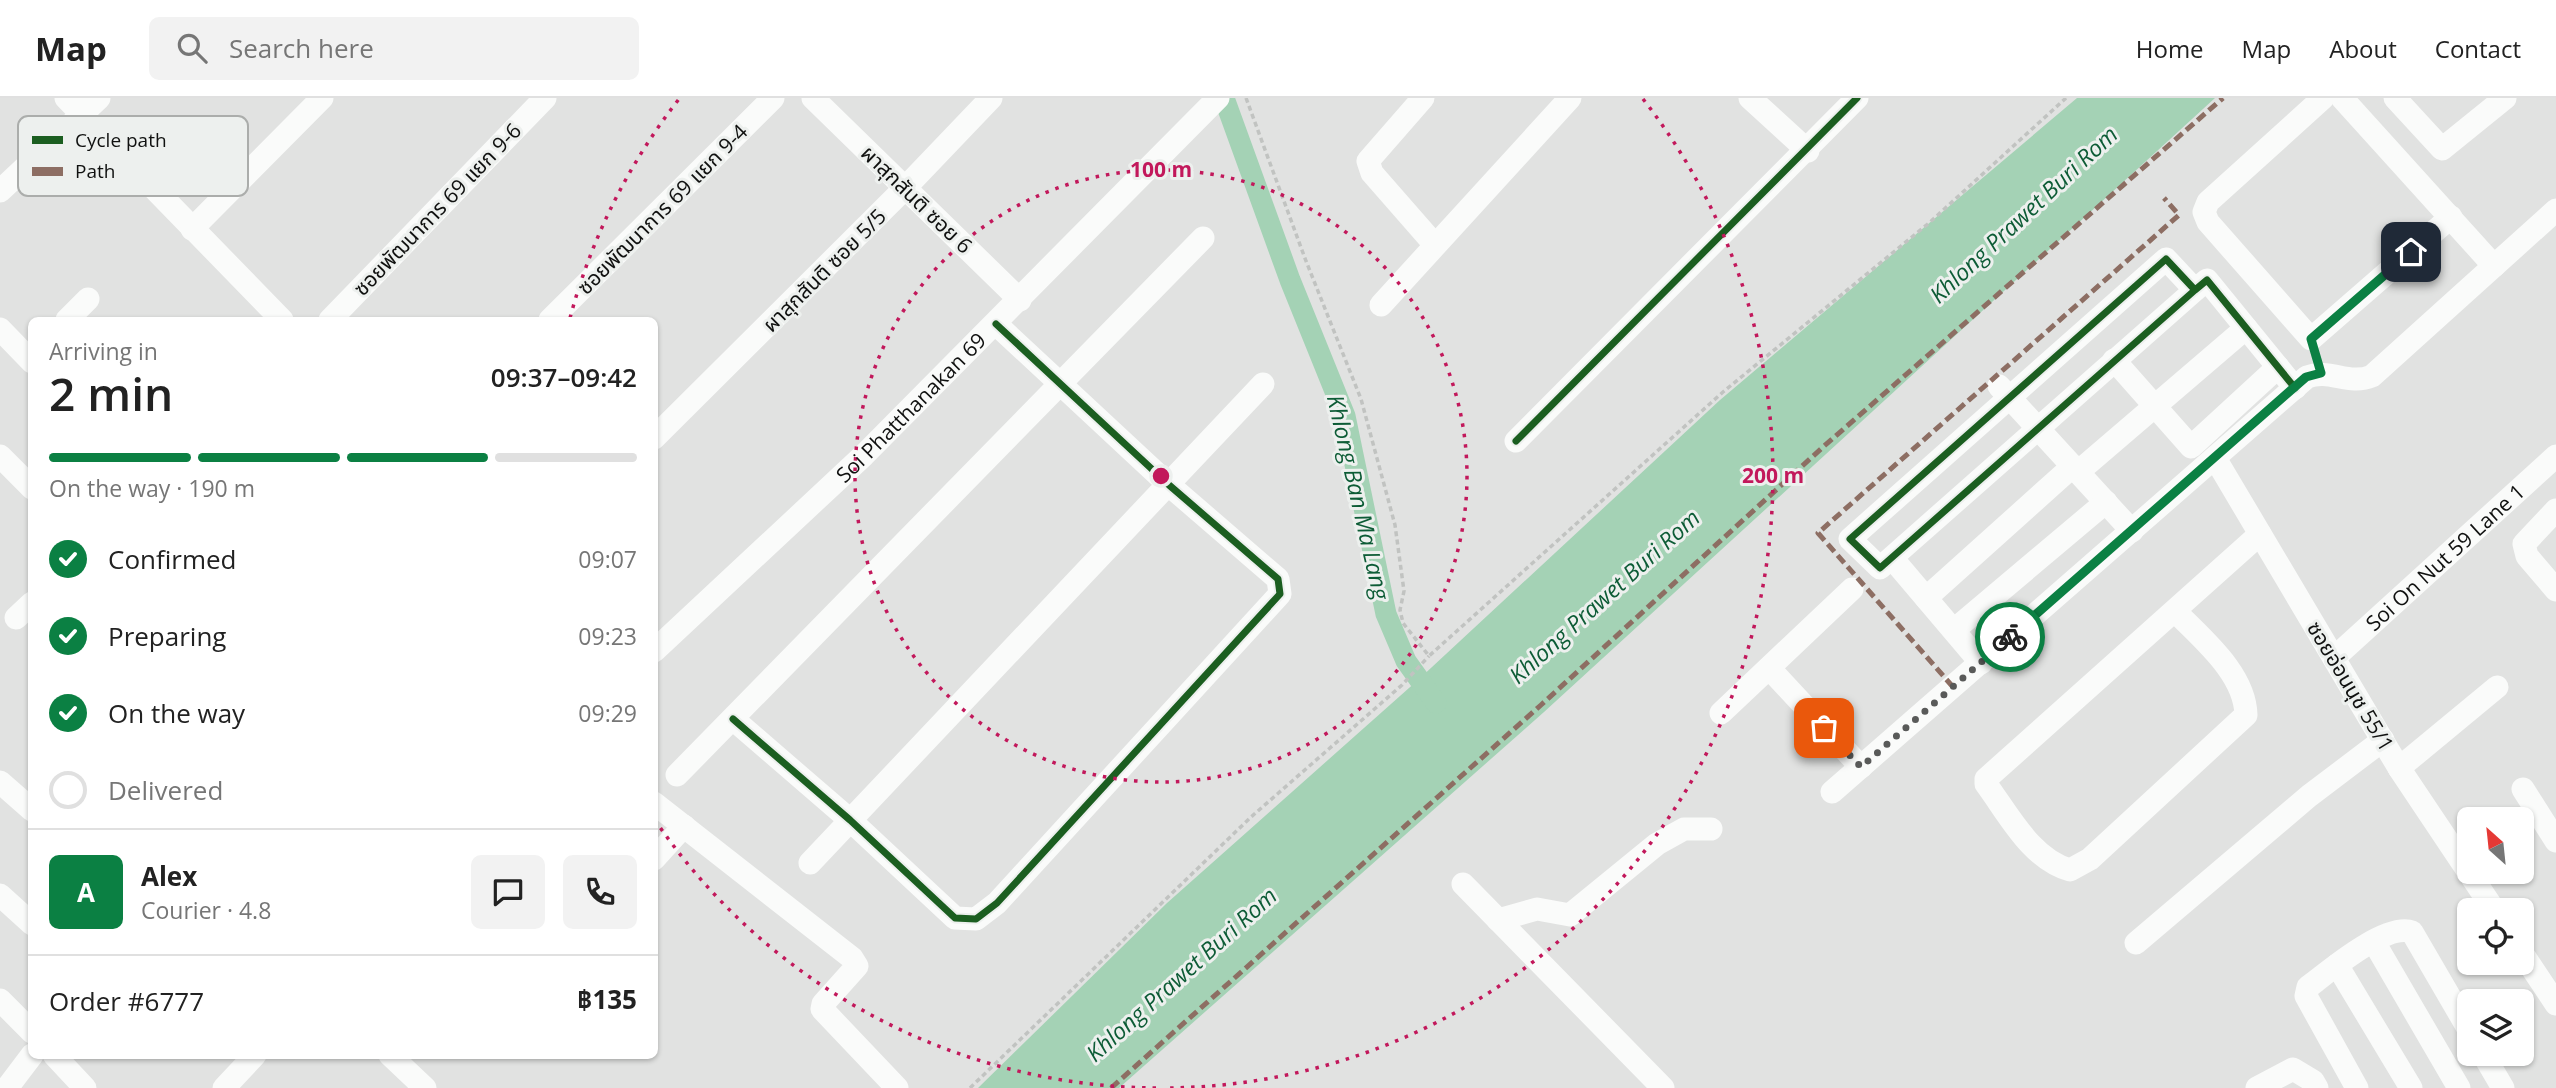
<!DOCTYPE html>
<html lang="en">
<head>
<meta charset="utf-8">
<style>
  :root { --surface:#fff; --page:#f2f2f2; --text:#222; --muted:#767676; --line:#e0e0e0; --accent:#0b8043 }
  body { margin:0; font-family:"Open Sans","Noto Sans Thai",sans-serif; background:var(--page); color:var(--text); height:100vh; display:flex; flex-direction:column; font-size:26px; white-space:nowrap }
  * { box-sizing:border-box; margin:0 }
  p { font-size:23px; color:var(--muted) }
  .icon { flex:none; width:38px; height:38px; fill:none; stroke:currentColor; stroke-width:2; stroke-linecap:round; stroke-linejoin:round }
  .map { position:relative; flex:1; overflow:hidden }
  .drawer { position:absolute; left:28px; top:219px; width:630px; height:742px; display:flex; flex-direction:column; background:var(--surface); border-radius:10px; box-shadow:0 2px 5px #0004 }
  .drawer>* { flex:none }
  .needle { width:46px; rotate:333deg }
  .buttons { position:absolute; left:2457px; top:709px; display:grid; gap:14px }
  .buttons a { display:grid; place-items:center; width:77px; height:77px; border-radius:10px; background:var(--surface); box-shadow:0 2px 5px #0004; font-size:35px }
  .pin { position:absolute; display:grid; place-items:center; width:60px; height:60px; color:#fff; margin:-30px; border-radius:14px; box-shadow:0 4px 10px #0006 }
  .courier { position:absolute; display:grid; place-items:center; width:70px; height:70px; margin:-35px; border:5px solid #0b8043; border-radius:50%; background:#fff; color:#222; box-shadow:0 2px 9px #0007 }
  .overview em { font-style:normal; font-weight:600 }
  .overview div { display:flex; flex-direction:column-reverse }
  .overview { display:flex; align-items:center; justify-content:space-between; height:119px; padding:0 21px }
  h1 { font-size:46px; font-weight:600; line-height:52px }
  .bar { display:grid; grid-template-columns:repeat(4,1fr); gap:10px 7px; align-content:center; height:84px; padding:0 21px }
  .bar i { height:9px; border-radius:5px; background:var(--line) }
  .bar .on { background:var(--accent) }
  .bar p { grid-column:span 4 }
  .line { display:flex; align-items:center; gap:18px; padding:0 21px; border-top:2px solid var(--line) }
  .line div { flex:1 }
  .round { display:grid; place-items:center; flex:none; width:74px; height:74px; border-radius:10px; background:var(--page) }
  ol { padding:0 21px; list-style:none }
  li { display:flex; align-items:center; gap:21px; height:77px }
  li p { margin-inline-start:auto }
  li .icon { padding:7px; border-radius:50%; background:var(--accent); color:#fff; stroke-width:4 }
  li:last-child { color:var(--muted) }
  li i { width:38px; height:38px; border:4px solid var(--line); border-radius:50% }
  header { display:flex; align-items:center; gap:42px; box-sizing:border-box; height:98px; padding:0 35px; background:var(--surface); border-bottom:2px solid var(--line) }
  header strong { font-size:33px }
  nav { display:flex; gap:38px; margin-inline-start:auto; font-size:24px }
  .search { width:490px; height:63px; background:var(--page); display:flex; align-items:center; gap:18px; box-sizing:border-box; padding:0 24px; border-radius:10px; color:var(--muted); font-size:26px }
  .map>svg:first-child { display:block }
  .water { fill:#a4d2b5 }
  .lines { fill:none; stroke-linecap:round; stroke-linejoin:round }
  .canal { stroke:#a4d2b5; stroke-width:21 }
  .path { stroke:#c1c3c1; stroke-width:3.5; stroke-dasharray:5 3.5; stroke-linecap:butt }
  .minor { stroke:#fafbfa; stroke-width:23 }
  .quiet { stroke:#8d6e63; stroke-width:5; stroke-dasharray:10 5; stroke-linecap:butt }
  .cycleway-casing { stroke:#edf0ee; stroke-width:11 }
  .cycleway { stroke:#1b5e20; stroke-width:7 }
  .done { stroke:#595a59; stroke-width:7; stroke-dasharray:0 12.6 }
  .route { stroke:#0b8043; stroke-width:9 }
  .ring { fill:none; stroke:#c2185b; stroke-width:3.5; stroke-dasharray:3.5 7 }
  .labels { text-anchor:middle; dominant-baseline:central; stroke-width:6; stroke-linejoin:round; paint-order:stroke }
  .street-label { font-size:21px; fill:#101110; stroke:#edf0ee }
  .water-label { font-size:23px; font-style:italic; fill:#0d5c36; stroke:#edf0ee }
  .key { fill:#edf0ee; stroke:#abadab; stroke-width:2 }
  .key-label { font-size:19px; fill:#101110 }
  .centre { fill:#c2185b; stroke:#edf0ee; stroke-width:3.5 }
  .ring-label { font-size:21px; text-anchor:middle; font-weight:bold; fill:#c2185b; stroke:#edf0ee; stroke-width:6; stroke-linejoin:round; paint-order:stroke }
</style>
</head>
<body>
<header>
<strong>Map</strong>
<div class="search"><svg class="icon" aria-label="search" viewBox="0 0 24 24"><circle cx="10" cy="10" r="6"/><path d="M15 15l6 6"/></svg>Search here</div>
<nav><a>Home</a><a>Map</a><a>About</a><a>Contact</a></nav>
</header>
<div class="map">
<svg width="2556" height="990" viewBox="0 0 2556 990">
  <rect width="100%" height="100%" fill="#e1e2e1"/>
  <path class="water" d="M2077 0H2215L1544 614 1119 990H978L1167 805 1418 582 1720 302Z"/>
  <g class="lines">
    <path class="canal" d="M1224 0 1290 182 1345 318 1386 516 1406 563 1436 605"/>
    <path class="path" d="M1246 0 1306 163 1361 301 1395 427 1404 493 1400 512 1403 525 1429 558 1723 294 1929 125 2066 0
      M970 990 1251 719 1402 587 1429 558"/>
    <g class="minor">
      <path d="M66 0 282 222"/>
      <path d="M813 0 1020 202"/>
      <path d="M1423 0 1368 63 1372 75 1435 147"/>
      <path d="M1750 0 1808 53"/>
      <path d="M2323 0 2208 104 2204 114 2208 124 2311 241 2451 119"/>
      <path d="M2342 0 2494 168"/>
      <path d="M2395 0 2442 51 2505 0"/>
      <path d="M0 93 99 0"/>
      <path d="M192 131 322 0"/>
      <path d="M2195 192 2166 161 1850 441 1880 470 2195 192 2207 182 2295 290"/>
      <path d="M1381 207 1570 0"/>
      <path d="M67 222 88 201"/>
      <path d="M330 222 545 0"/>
      <path d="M550 222 773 0"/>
      <path d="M0 231 32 264"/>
      <path d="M2114 262 2191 349 2278 269"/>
      <path d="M1999 288 2132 433"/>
      <path d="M654 340 905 90 991 0"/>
      <path d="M1516 343 1857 0"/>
      <path d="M0 358 32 390"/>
      <path d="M2215 360 2399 670 2494 812"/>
      <path d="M2078 374 2246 230"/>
      <path d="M2556 412 2524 446 2527 458 2556 492"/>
      <path d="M1892 460 1981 565"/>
      <path d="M1926 500 2073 368"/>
      <path d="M2175 513C2202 541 2245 575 2246 617L2090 761 2070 772C2031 761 2009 717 1986 686V681L2260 436"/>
      <path d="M16 520 32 505"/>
      <path d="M1954 532 2106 404"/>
      <path id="s1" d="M654 553 864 357 1218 0"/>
      <path id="s2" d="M2334 560 2556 358"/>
      <path d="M1769 570 1861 669"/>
      <path d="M1721 615 1852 491"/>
      <path d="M733 621 850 722 955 820 976 821 997 805 1280 496 1278 481 1169 387 996 226"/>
      <path d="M2399 670 2497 589"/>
      <path d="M677 677 1203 140"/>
      <path d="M0 684 32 712"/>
      <path d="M2523 691 2556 743"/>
      <path d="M1832 694 2307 279C2330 270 2348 288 2372 278L2556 112"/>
      <path d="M654 705 852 860 857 868 823 906 822 911 897 990"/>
      <path d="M654 761 684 728"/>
      <path d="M810 765 1263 286"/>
      <path d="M1463 786 1663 990"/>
      <path d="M0 797 32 826"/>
      <path d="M1498 822 1537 811 1570 817 1657 746 1684 731H1711"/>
      <path d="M2374 844 2459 990"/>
      <path d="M2136 845 2309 698 2383 642"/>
      <path d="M2522 855 2556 906"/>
      <path d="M2337 867 2411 990"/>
      <path d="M0 902 32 934"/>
      <path d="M2483 956 2503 990"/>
      <path d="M54 957 85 990"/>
      <path d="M390 957 425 990"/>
      <path d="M7 990 32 957"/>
      <path d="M224 990 255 957"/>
      <path d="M2257 990 2293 971 2313 983 2317 990"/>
      <path d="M2357 990 2306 898 2308 889 2316 883C2335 868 2388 825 2412 834L2469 932"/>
    </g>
    <path class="quiet" d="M1953 589 1818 435 2179 117 2164 100
      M1111 990 1541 607 1823 349 2223 0"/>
    <defs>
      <path id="cycleway" d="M2195 192 2166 161 1850 441 1880 470 2195 192 2207 182 2295 290
        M1516 343 1857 0
        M733 621 850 722 955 820 976 821 997 805 1280 496 1278 481 1169 387 996 226"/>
    </defs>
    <use href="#cycleway" class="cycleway-casing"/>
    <use href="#cycleway" class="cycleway"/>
  </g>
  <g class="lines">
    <path class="done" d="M1824 630 1861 669 2010 539"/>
    <path class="route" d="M2010 539 2306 279 2321 275 2311 241 2411 154"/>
  </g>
  <g class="ring">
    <circle cx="1161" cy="378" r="306"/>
    <path d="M1156 990A612 612 0 0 1 657 725M570 220A612 612 0 0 1 679 1M1643 1A612 612 0 0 1 1166 990"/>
  </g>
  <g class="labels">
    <g class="street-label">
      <text transform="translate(917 101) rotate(44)">ผาสุกสันติ ซอย 6</text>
      <text transform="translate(437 111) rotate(-46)">ซอยพัฒนาการ 69 แยก 9-6</text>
      <text transform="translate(662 111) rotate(-45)">ซอยพัฒนาการ 69 แยก 9-4</text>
      <text transform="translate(824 172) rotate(-45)">ผาสุกสันติ ซอย 5/5</text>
      <text stroke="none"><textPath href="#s1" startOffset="354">Soi Phatthanakan 69</textPath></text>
      <text stroke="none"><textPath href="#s2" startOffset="150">Soi On Nut 59 Lane 1</textPath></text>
      <text transform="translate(2351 588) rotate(59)">ซอยอ่อนนุช 55/1</text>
    </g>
    <g class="water-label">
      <text transform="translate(2023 116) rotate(-43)">Khlong Prawet Buri Rom</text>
      <text transform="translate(1359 399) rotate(77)">Khlong Ban Ma Lang</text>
      <text transform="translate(1604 498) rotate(-42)">Khlong Prawet Buri Rom</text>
      <text transform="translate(1181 876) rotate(-42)">Khlong Prawet Buri Rom</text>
    </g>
  </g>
  <rect x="18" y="18" width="230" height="80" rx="10" class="key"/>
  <rect x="32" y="38" width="31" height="8" fill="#1b5e20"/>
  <rect x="32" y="69" width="31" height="9" fill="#8d6e63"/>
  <g class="key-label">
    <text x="75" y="49">Cycle path</text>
    <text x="75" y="80">Path</text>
  </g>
  <circle cx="1161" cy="378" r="10" class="centre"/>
  <g class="ring-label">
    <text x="1161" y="79">100 m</text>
    <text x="1773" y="385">200 m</text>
  </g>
</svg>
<div class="buttons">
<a><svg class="needle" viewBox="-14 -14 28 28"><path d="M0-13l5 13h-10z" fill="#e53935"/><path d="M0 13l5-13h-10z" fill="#767676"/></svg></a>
<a><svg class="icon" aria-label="locate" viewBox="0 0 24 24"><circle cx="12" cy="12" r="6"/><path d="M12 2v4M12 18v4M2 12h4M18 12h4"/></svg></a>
<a><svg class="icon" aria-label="layers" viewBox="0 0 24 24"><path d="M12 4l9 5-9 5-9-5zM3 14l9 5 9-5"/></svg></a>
</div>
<div class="pin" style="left:1824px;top:630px;background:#ea580c"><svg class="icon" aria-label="bag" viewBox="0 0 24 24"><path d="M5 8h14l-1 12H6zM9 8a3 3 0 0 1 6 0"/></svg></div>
<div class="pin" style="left:2411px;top:154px;background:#1f2937"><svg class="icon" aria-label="home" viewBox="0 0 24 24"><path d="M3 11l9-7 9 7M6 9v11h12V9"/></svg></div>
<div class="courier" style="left:2010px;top:539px"><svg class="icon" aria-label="bike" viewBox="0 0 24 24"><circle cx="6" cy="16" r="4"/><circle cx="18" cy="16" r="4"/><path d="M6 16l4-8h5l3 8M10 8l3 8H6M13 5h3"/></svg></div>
<section class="drawer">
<div class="overview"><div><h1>2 min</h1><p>Arriving in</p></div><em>09:37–09:42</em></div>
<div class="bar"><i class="on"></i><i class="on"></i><i class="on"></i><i></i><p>On the way · 190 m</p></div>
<ol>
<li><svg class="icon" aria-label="check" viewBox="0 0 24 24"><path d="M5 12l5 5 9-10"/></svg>Confirmed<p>09:07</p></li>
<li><svg class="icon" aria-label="check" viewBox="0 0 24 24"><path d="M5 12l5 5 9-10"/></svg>Preparing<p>09:23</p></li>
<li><svg class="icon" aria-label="check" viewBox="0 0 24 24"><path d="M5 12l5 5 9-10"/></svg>On the way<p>09:29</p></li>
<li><i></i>Delivered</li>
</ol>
<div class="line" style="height:126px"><b class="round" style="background:var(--accent);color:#fff">A</b><div><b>Alex</b><p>Courier · 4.8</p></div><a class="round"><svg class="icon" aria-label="chat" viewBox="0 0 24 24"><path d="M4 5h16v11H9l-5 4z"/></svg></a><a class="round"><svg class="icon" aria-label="phone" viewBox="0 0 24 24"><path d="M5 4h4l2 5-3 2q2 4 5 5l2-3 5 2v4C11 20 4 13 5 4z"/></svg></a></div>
<div class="line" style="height:91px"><div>Order #6777</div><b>฿135</b></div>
</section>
</div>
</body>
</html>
